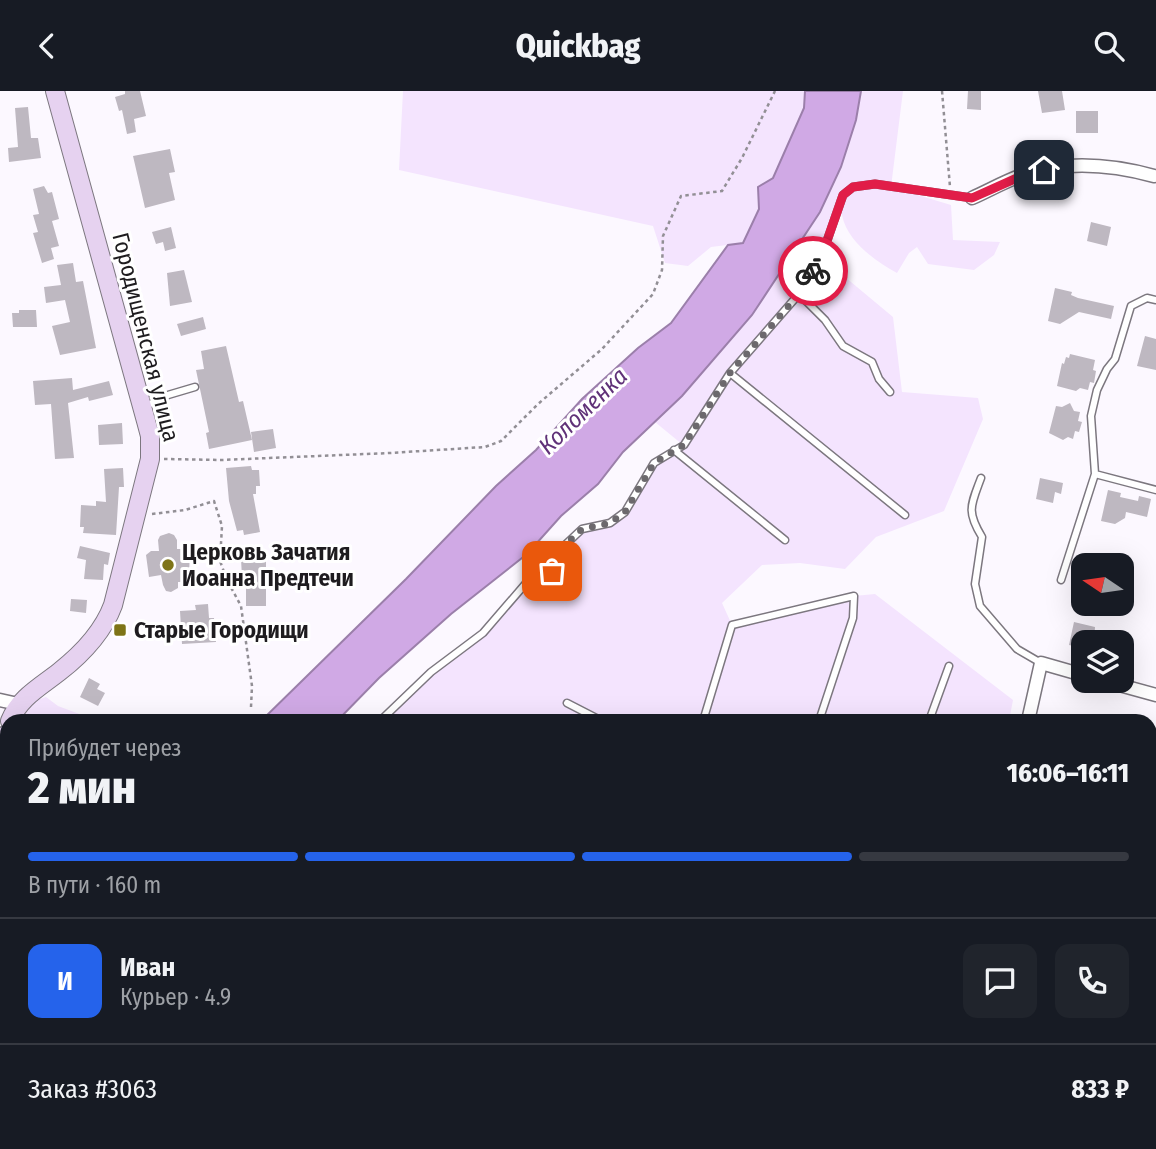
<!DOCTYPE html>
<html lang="ru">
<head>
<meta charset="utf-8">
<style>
  :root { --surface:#171b24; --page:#20242c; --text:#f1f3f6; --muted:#9ea1a6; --line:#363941; --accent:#2563eb }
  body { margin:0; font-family:"Fira Sans Condensed",sans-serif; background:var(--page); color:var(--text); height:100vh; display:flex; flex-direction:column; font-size:26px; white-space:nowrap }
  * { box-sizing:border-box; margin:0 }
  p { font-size:23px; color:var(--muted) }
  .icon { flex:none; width:38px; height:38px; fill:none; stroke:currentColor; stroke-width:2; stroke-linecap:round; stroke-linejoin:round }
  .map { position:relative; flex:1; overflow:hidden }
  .drawer { position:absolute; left:0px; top:623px; width:1157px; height:436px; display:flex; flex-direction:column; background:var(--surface); border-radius:21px 21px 0 0; box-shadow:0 7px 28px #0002 }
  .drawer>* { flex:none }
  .needle { width:46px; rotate:283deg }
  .buttons { position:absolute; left:1071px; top:462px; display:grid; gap:14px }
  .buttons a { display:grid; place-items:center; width:63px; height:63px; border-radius:14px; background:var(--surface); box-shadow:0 7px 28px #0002; font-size:35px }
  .pin { position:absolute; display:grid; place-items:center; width:60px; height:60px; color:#fff; margin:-30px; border-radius:14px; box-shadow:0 4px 10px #0006 }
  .courier { position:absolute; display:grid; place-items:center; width:70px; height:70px; margin:-35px; border:5px solid #e11d48; border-radius:50%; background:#fff; color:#222; box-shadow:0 2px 9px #0007 }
  .overview em { font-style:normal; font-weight:800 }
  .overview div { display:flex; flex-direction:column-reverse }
  .overview { display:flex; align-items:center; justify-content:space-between; height:119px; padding:0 28px }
  h1 { font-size:46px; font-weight:800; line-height:52px }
  .bar { display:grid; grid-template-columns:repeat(4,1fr); gap:10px 7px; align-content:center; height:84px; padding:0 28px }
  .bar i { height:9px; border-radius:5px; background:var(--line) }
  .bar .current { background:var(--accent) }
  .bar p { grid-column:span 4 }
  .line { display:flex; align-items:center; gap:18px; padding:0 28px; border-top:2px solid var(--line) }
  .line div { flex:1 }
  .round { display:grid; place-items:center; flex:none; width:74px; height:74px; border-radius:14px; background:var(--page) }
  header { display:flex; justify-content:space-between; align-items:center; height:91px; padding:0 28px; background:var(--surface); font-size:32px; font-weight:800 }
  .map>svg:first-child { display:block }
  .green { fill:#f4e4fe }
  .water { fill:#d0a9e5; stroke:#9b7faa; stroke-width:2 }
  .building { fill:#beb8c1 }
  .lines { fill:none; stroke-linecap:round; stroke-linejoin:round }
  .lane-casing { stroke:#7c777f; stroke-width:9 }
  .street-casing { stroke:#7c777f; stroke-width:15 }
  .secondary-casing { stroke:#7c777f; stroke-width:20 }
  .path { stroke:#928f95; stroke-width:2.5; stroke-dasharray:3.5 3.5; stroke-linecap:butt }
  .lane { stroke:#fff; stroke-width:6 }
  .street { stroke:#fff; stroke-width:12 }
  .secondary { stroke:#e6d2f0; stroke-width:18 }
  .done { stroke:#6c696d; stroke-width:7; stroke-dasharray:0 12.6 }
  .route { stroke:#e11d48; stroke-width:9 }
  .poi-dot { fill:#7e7417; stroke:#fff; stroke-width:2.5 }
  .labels { text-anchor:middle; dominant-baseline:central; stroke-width:6; stroke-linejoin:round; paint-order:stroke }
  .street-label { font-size:23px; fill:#1e1c1f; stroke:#fff }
  .poi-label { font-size:23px; font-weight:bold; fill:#1e1c1f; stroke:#fff; text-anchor:start }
  .water-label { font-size:24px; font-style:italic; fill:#603178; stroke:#fff }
</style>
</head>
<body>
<header><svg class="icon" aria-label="back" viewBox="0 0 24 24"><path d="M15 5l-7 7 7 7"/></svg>Quickbag<svg class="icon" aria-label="search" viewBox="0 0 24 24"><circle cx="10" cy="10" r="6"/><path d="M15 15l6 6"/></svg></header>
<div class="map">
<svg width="1156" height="1058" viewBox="0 0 1156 1058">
  <rect width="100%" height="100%" fill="#fcf8ff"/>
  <path class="green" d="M403 0H805L804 17 773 87 758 96 759 118 743 152 711 156 688 175 665 172 653 135 399 79Z
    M861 0H903L891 96 951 114 953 149 1000 151 994 164 974 179 928 173 917 156 909 162 897 182C875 170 847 150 842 124L837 120 821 166 893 226 902 301 978 307 983 328 944 420 876 446 845 478 800 472 762 474 722 512 732 534 854 505 875 503 1013 609 1009 630H380L431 581 483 542 527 491 552 480 565 454 582 438 610 432 625 421 654 372 683 354 655 331 682 305 752 224 820 121 856 29Z
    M46 606 58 615 98 630H17L28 612Z
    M7 664V844L0 842V718L7 700 5 673Z
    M181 1052H959L963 1058H183Z"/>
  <path class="water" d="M805 0H861L856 29 841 76 820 121 752 224 682 305 623 361 598 393 561 425 527 463 451 523 379 587 337 630H261L406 488 496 395 536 359 582 308 638 257 671 232 728 154 743 152 759 118 758 96 773 87 804 17Z
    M43 1052H96L97 1058H43Z"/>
  <path class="building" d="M125 0H140L146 25 134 28 136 41 127 43 122 19 119 20 115 6 125 3Z
    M968 0H981V19L967 18Z
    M1038 0H1062L1065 19 1042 22Z
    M28 16 31 47H38L41 67 9 71 8 57 18 56 15 17Z
    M1076 20H1098V42H1076Z
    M170 58 175 81 169 82 175 109 145 117 133 65Z
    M44 95 48 102 52 101 59 128 52 130 59 155 51 157 54 168 42 172 33 142 38 141 33 124 39 123 33 98Z
    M1091 131 1111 136 1107 155 1087 150Z
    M171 136 176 157 165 160 163 151 156 153 152 141Z
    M73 172 76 191 83 190 96 257 60 264 52 235 70 231 65 209 46 212 44 196 61 194 57 174Z
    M184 179 192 211 170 215 167 182Z
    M1055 197 1072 201 1071 204 1078 207 1114 215 1111 228 1079 221 1060 233 1048 230Z
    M19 219H36L37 236H13L12 222H19Z
    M203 226 206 238 181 245 177 233Z
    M1145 245 1156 248V279L1137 275Z
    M226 255 239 311 243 310 252 349 209 358 206 342 209 341 196 279 204 278 201 260Z
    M1070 263 1095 269 1093 279 1096 280 1094 292 1090 291 1088 299 1080 297 1076 300 1057 295 1062 272 1064 273 1066 266 1069 267Z
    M72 287 73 299 109 290 113 304 89 310 88 306 68 312 74 367 55 368 51 313 35 314 33 290Z
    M1070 312 1074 320 1080 321 1078 330 1082 331 1079 341 1075 340 1073 348 1068 346 1063 349 1049 342 1056 315 1062 316Z
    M122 332 123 353 99 354 98 334Z
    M273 338 276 357 254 361 251 341Z
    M251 375 252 379H259L260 395H256V403H253L260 441 244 444 243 439 237 440 229 410 226 377Z
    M123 377 124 396H119L116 444 83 442 84 436H80L81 414 96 415V410L106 411 104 378Z
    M1040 387 1063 392 1061 403 1055 401 1053 412 1036 408Z
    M1108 399 1121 402 1120 406 1138 410 1139 405 1151 408 1147 426 1126 421 1125 427 1115 433 1101 430Z
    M169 442 174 444 177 449V458H190L189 485H183L182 491H178V497L171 501 166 500 163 494 161 484 149 486 146 464 151 460H159L158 449 160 445Z
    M80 455 110 462 108 474 104 473 103 489 84 488 86 469 77 467Z
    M266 466V515H246V486H242L241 468Z
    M71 508 87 509 86 522 70 520Z
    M208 513 209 527H214L216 551 182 553 180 520 196 519 195 514Z
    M1074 531 1095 536 1094 551H1083V557L1069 554Z
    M89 587 100 593 97 598 105 602 98 615 80 606Z"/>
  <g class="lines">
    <defs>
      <path id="lane" d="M799 203 825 229 843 255 872 271 879 288 890 301
        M730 282 905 424
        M144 316 168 304 195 296
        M674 359 785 449
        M1095 383 1156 399
        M981 387C971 414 966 420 982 446L975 493 980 515 1017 558 1041 572
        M1061 489 1095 383 1091 325 1097 299 1107 278 1115 268 1131 215 1147 207 1156 209
        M567 612 602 630
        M380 630 431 581 483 542 527 491 552 480 565 454 582 438 610 432 625 421 654 372 684 354 730 282 799 203 821 167 843 104 853 96 875 93 972 107
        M703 630 732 534 854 505 853 527 819 630
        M929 630 949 575
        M181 1052 183 1058
        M344 1052 362 1058
        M597 1052 611 1058
        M856 1058 868 1052"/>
      <path id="street" d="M972 107C990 99 1009 88 1028 82 1069 70 1114 74 1154 85
        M1105 590 1156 604
        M0 609 18 613
        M1028 630 1041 572 1083 584
        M0 665 6 649
        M1150 771 1156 768
        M1150 934 1156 931
        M959 1052 963 1058
        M672 1058 677 1052"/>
      <path id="secondary" d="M10 630C19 607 40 596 59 581 82 563 103 541 113 514L150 368V345L146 330 55 0
        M6 649 7 643"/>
    </defs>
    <use href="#lane" class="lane-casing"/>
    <use href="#street" class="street-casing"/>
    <use href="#secondary" class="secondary-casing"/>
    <path class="path" d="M942 0 950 96
      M164 368 221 369 390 362 485 356 501 350 538 313 602 258 653 203 662 179 663 145 681 105 722 100 742 67 775 0
      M152 423 185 419 214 410 222 435 220 470 227 489 241 515 252 595 251 616"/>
    <use href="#lane" class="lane"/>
    <use href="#street" class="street"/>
    <use href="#secondary" class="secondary"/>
  </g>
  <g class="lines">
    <path class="done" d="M552 480 565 454 582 438 610 432 625 421 654 372 684 354 730 282 799 203 813 180"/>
    <path class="route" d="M813 180 821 167 843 104 853 96 875 93 972 107 1028 82 1044 79"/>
  </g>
  <g class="poi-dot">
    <circle cx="168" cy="474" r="7"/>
    <rect x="113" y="532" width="14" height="14" rx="3.5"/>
  </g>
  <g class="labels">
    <g class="street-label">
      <text transform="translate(146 246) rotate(76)">Городищенская улица</text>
    </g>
    <g class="poi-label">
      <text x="182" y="461">Церковь Зачатия<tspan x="182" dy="26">Иоанна Предтечи</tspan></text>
      <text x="134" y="539">Старые Городищи</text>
    </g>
    <g class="water-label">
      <text transform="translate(583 320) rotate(-44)">Коломенка</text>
    </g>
  </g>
</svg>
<div class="buttons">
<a><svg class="needle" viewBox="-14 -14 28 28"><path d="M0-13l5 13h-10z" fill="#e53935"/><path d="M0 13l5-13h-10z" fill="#9ea1a6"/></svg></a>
<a><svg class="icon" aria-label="layers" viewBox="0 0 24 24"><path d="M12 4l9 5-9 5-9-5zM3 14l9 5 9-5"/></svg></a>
</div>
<div class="pin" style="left:552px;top:480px;background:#ea580c"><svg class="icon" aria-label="bag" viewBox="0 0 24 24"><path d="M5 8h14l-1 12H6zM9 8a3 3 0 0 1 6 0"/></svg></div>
<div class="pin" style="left:1044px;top:79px;background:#1f2937"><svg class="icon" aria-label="home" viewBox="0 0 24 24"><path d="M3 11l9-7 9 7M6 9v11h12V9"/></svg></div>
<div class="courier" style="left:813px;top:180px"><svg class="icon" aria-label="bike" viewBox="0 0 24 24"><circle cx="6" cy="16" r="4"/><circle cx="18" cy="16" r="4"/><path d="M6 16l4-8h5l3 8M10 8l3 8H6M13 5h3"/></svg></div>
<section class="drawer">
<div class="overview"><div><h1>2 мин</h1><p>Прибудет через</p></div><em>16:06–16:11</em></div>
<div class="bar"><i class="current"></i><i class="current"></i><i class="current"></i><i></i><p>В пути · 160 m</p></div>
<div class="line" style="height:126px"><b class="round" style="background:var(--accent);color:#fff">И</b><div><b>Иван</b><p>Курьер · 4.9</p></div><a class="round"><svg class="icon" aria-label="chat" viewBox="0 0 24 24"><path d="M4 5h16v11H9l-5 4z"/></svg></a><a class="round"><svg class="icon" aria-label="phone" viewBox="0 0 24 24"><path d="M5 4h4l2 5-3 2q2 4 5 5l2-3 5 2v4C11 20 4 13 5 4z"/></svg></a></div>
<div class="line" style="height:91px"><div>Заказ #3063</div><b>833 ₽</b></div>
</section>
</div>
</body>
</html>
